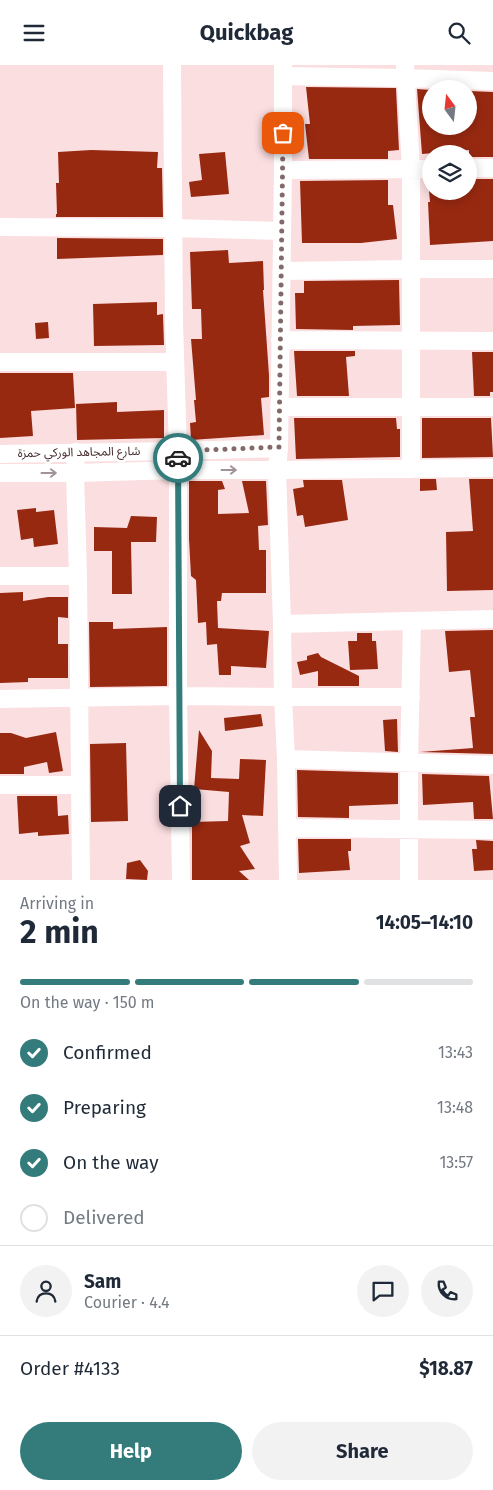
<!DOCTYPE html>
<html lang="en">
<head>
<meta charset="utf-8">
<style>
  :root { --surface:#fff; --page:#f2f2f3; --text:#1f2937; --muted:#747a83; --line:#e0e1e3; --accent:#337c7b }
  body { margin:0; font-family:"Fira Sans","Noto Sans Arabic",sans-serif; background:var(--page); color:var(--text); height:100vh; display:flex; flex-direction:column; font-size:19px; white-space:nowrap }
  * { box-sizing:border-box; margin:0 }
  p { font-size:16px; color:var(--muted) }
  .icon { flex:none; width:28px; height:28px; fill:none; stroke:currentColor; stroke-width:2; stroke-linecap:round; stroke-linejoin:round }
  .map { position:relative; height:815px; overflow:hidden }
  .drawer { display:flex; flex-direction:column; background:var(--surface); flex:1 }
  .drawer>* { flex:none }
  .needle { width:32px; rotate:345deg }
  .controls { position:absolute; left:422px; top:15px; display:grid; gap:10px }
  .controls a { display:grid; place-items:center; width:55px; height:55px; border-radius:50%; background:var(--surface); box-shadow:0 2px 12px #0003; font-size:25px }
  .pin { position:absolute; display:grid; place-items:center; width:42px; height:42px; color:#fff; margin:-21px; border-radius:10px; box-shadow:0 2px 8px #0006 }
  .courier { position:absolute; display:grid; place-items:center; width:50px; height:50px; margin:-25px; border:4px solid #337c7b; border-radius:50%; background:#fff; color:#222; box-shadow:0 1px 6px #0007 }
  .head em { font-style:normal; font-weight:700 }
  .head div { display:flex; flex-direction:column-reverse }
  .head { display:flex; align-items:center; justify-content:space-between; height:85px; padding:0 20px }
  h1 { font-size:32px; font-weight:700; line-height:38px }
  .bar { display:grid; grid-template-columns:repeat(4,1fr); gap:8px 5px; align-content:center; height:60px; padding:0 20px }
  .bar i { height:6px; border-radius:4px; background:var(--line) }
  .bar .on { background:var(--accent) }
  .bar p { grid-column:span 4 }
  .line { display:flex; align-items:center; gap:12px; padding:0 20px; border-top:1px solid var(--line) }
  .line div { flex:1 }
  .round { display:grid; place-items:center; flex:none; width:52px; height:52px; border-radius:26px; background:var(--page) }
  ol { padding:0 20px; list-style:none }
  li { display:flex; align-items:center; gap:15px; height:55px }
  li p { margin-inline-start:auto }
  li .icon { padding:5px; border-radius:50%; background:var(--accent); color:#fff; stroke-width:4 }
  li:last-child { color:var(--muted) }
  li i { width:28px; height:28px; border:2px solid var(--line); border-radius:50% }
  .button { display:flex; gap:10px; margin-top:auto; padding:10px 20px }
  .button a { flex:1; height:58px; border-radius:30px; background:var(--accent); color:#fff; font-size:20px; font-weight:700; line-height:58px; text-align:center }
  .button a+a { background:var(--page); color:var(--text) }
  header { display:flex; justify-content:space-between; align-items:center; height:65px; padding:0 20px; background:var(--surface); font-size:22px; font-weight:700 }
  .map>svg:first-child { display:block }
  .building { fill:#982911 }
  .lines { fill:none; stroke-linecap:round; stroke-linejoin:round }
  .minor { stroke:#fff; stroke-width:18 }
  .oneway { stroke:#a29496 }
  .done { stroke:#84696b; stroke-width:5; stroke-dasharray:0 9 }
  .route { stroke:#337c7b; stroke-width:6 }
  .labels { text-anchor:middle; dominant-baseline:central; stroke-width:5; stroke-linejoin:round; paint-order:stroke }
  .street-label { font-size:12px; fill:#442a2c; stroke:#fff }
</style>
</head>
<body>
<header><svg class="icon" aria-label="menu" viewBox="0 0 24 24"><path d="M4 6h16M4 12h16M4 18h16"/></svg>Quickbag<svg class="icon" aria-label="search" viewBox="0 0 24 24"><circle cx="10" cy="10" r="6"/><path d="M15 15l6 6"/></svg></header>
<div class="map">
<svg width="493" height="815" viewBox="0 0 493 815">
  <rect width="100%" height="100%" fill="#fbdee0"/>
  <path class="building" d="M306 22 396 23 399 85 388 86V94H309L305 59H310Z
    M417 24 431 25V61H469V26L493 27V92H469V85L422 89Z
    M91 85 158 87 157 103H162L163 152H56V149H57L56 118H59L58 87Z
    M225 87 229 129 191 132 189 117 202 115 199 89Z
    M469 114H493V176L430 180 428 137H430L429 126H469Z
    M388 115V140H393L397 174 361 178H302L300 116Z
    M57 173 163 174V190L57 194Z
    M228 185 229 198 263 196 264 225H263L269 310V332L261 333 264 370 191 375 190 358 196 357 194 335H196L191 274H202L201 244H192L190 187Z
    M399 215 400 260 353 261V265L296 264 295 228H304V216Z
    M157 237V250L163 249 164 280 94 281 93 239Z
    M48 257 49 273 36 274 35 258Z
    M294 286H355V291L346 292 349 331H297Z
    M472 287H493V327H490V331H474Z
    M0 308H73L75 343 31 346 33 371 0 373Z
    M117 337V347L164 345V373L77 375 76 339Z
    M294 353H396L397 364H400V392L296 394Z
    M422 353H491L493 392 422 393Z
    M420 414H436L437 425 420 426Z
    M469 414H493V525L447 526 446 467 473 466Z
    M303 415H342L348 455 305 462 303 450 297 451 293 424 304 422Z
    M189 416H222L225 424 218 425V449L249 448 242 416H266L268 460 258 461 259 485H266V528H222L221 536H217L218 563 269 566 266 603 231 601V610H219L217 579 207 580 206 557 198 558 196 515 191 511 189 474Z
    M36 443V447L54 445 58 479 34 482 33 473 21 475 17 445Z
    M131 451 157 452 156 477H131L132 529H112V486H94V462L127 463Z
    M23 527V536L48 532H68V553L58 552V579H68V613H28V617L0 618V528Z
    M89 557H113V564L167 562V621L90 622Z
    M493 565V689L420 687 473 683 470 652H475L470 605 449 607 445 566Z
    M357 568H372V576H376L378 604 350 605 348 576H357Z
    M318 588 321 592 359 611V621H318V606L300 610 297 597 307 595V591Z
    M261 649 263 661 225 666 224 653Z
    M397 654 398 687 385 686 383 655Z
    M199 665 212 686 211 713 239 714 240 694 266 695 263 751 242 750 250 778 240 781 255 804 239 806 249 815H192V757L228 756 229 727 194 724Z
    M56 667 63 706 49 708 47 697 24 702V709H0V668H11L26 673Z
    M126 678 128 756 91 757 90 679Z
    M297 705 398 708V739L349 741V753L298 752Z
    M422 709 489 711 493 754H474L473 737 423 740Z
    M17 731H57L58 751 68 750 69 769 38 771V767L19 769Z
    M298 774H351V786H348L350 805 299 808Z
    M476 775 493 776V805L474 806 472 784H477Z
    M140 795 148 806 147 815 126 814 127 798Z"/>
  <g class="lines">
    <path class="minor" d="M172 0 174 257 178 386V631L181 815
      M283 0V105L279 383 277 405 282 559 283 632 286 694 288 815
      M405 0 411 104V404
      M283 11 405 13 493 16
      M469 103H493
      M283 105 431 104
      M0 162 173 163 281 166
      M282 206 411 204H493
      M280 275 493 276
      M0 297H175
      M279 342H493
      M76 387 75 408 78 511 81 815
      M0 389 178 386 279 383
      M0 408H75L177 405H277L493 403
      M0 511H78
      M282 559 493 554
      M0 634 178 631 283 632H411
      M286 694 493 700
      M0 720H80
      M287 763 493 765
      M409 815V699L412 556"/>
  </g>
  <defs><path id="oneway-shaft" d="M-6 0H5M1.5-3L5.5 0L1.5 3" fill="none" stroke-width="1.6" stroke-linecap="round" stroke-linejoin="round" transform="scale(1.25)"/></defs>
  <g class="oneway">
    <use href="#oneway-shaft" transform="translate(229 405)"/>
    <use href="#oneway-shaft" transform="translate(49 408)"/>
  </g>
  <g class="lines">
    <path class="done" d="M178 393V386L279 382 283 68"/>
    <path class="route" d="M178 393 180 741"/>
  </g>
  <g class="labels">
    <g class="street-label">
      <text transform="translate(79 387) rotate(-1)">شارع المجاهد الوركي حمزة</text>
    </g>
  </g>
</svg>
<div class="controls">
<a><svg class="needle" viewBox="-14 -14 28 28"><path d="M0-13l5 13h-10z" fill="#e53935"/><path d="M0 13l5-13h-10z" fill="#747a83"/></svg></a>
<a><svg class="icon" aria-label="layers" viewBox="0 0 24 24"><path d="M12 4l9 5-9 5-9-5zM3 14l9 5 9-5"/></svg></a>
</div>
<div class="pin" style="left:283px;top:68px;background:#ea580c"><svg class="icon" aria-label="bag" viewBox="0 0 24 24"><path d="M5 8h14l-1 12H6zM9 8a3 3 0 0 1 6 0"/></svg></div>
<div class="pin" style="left:180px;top:741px;background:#1f2937"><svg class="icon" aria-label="home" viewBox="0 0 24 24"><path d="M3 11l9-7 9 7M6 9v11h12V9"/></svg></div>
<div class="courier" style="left:178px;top:393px"><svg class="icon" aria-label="car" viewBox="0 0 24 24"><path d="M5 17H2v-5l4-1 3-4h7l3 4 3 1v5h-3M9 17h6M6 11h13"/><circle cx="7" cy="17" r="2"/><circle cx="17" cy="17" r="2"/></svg></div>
</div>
<section class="drawer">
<div class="head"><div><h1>2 min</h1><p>Arriving in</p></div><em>14:05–14:10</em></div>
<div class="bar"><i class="on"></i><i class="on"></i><i class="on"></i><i></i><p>On the way · 150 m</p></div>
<ol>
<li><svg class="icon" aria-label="check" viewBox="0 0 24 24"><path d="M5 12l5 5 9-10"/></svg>Confirmed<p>13:43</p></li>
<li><svg class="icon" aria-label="check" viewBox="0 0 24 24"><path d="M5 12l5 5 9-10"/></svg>Preparing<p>13:48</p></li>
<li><svg class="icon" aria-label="check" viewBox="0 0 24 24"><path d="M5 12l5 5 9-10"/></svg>On the way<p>13:57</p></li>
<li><i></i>Delivered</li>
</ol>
<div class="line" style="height:90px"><a class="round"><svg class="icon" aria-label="person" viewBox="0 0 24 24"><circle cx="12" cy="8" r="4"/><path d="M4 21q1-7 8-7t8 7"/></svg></a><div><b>Sam</b><p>Courier · 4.4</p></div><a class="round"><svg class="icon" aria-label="chat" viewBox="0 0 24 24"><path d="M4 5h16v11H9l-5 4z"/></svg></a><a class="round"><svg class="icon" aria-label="phone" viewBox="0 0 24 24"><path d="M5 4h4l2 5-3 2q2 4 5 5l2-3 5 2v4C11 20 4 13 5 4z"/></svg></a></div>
<div class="line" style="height:65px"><div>Order #4133</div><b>$18.87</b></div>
<div class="button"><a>Help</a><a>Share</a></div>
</section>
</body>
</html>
